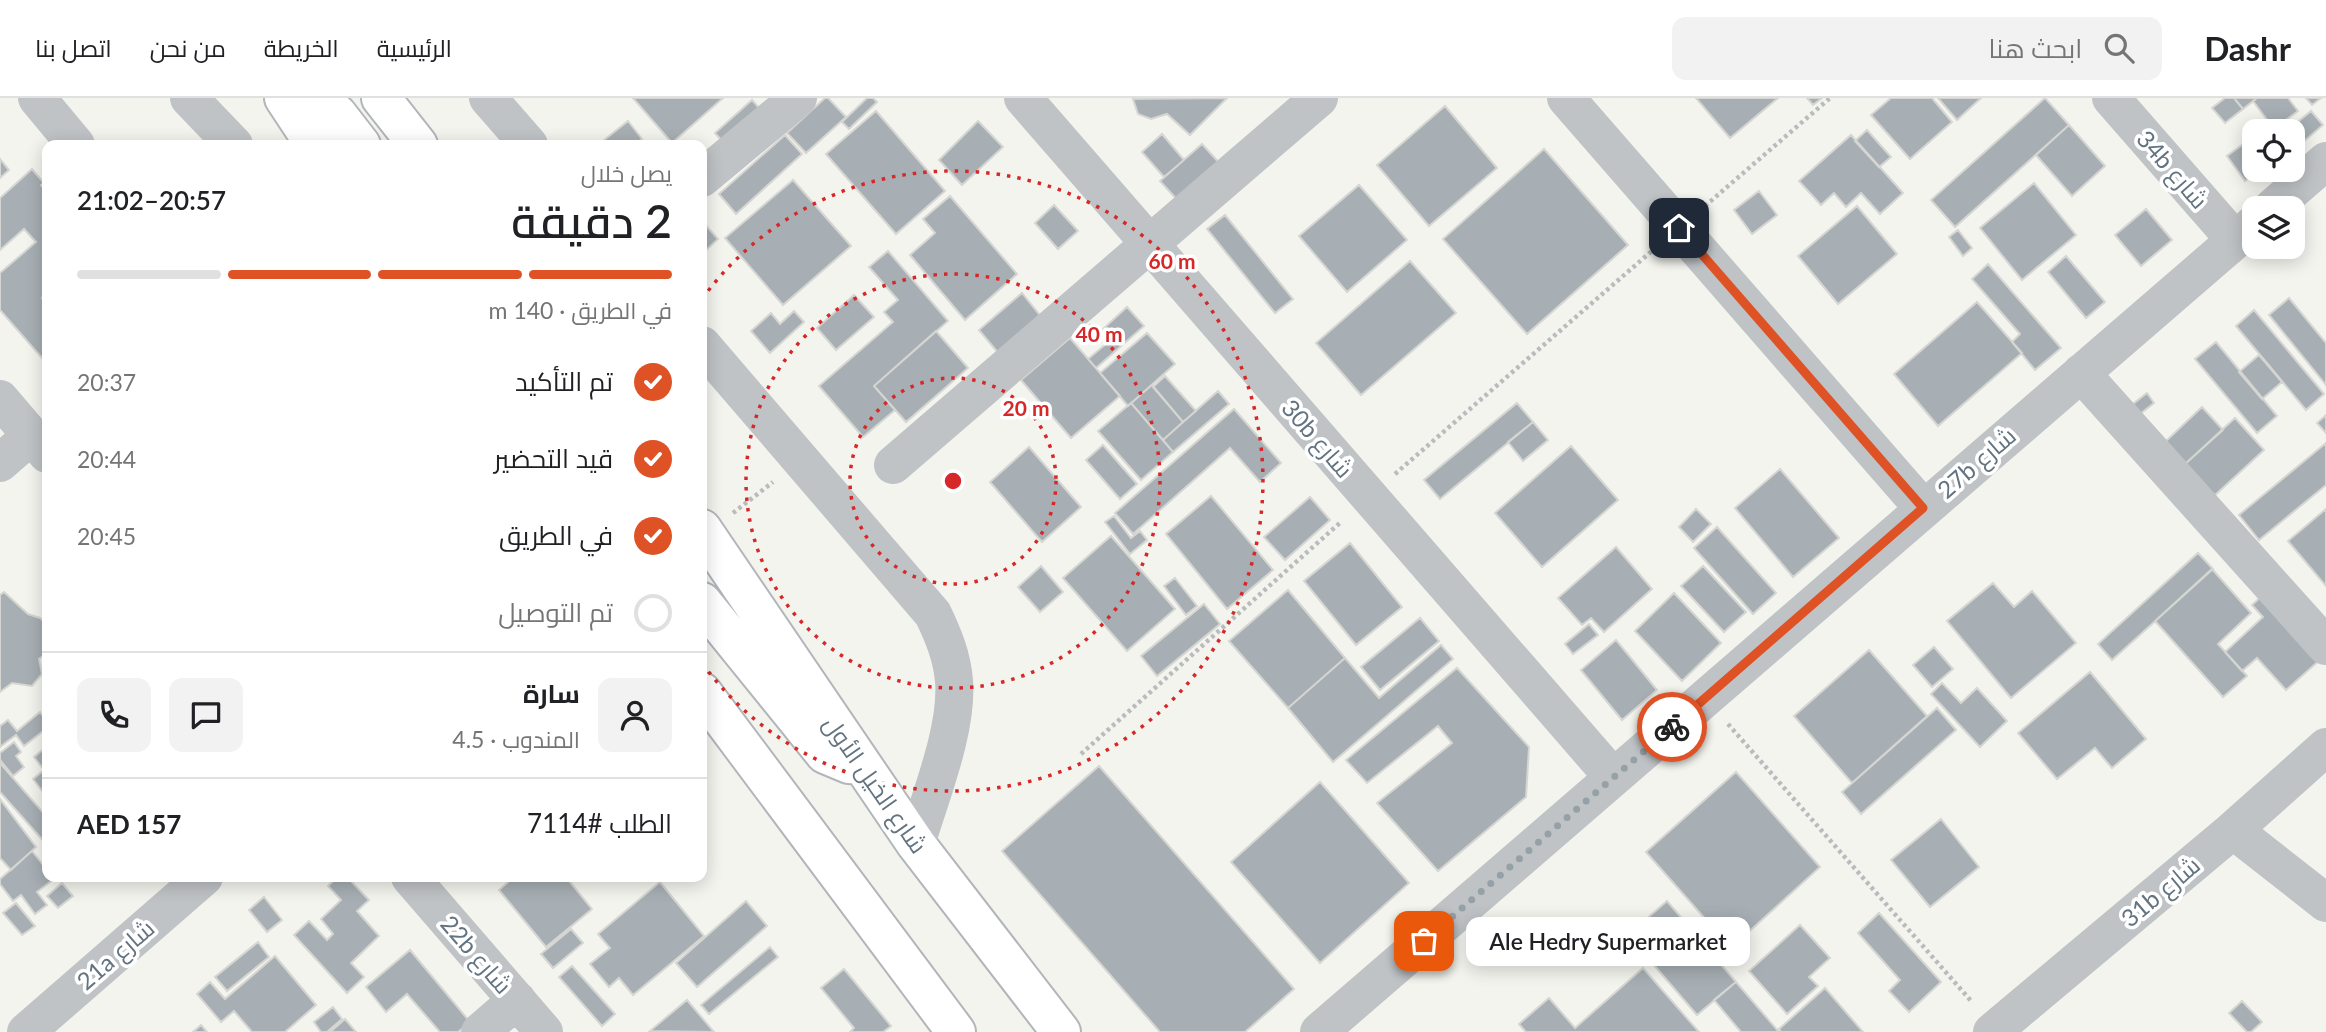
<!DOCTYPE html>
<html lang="ar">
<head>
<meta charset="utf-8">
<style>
  :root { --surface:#fff; --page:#f2f2f2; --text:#202124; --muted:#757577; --line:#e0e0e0; --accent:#de5225 }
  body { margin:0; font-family:Lato,Cairo,sans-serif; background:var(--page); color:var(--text); direction:rtl; height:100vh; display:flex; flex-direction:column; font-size:26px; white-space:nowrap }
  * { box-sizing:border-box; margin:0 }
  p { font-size:23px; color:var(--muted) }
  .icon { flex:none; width:38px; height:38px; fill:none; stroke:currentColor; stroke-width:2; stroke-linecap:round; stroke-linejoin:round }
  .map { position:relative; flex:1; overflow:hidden; direction:ltr }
  .sheet { position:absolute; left:42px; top:42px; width:665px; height:742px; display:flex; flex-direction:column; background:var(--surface); border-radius:14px; box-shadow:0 4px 18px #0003; direction:rtl }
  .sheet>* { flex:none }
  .buttons { position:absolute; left:2242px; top:21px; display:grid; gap:14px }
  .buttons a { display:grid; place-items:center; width:63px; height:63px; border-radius:14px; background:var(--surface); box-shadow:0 4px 18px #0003; font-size:35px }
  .pin { position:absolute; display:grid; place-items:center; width:60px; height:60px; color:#fff; margin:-30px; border-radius:14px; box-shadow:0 4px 10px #0006 }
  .courier { position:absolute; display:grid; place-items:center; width:70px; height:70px; margin:-35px; border:5px solid #de5225; border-radius:50%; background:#fff; color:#222; box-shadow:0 2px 9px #0007 }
  .bubble { position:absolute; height:49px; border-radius:14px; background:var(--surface); box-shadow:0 4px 18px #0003; font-size:23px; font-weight:600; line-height:49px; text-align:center; direction:rtl }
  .summary em { font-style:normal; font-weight:600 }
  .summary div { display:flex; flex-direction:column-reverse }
  .summary { display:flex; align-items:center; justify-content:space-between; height:119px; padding:0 35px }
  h1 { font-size:46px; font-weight:600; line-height:52px }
  .bar { display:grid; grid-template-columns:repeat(4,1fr); gap:10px 7px; align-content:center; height:84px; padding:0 35px }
  .bar i { height:9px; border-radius:5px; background:var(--line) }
  .bar .current { background:var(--accent) }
  .bar p { grid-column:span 4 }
  .line { display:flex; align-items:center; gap:18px; padding:0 35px; border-top:2px solid var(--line) }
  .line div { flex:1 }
  .round { display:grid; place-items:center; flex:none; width:74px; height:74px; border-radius:14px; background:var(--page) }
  ol { padding:0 35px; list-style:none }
  li { display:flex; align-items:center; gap:21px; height:77px }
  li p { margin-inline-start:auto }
  li .icon { padding:7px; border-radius:50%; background:var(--accent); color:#fff; stroke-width:4 }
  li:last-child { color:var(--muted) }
  li i { width:38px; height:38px; border:4px solid var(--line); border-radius:50% }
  header { display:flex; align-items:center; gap:42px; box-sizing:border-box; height:98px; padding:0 35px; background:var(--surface); border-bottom:2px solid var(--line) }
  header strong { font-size:33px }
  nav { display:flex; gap:38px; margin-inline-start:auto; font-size:24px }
  .search { width:490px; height:63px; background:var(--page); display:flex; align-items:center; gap:18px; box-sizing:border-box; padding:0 24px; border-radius:14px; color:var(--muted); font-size:26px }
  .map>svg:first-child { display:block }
  .building { fill:#a7afb4; stroke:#d5d5d2; stroke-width:2 }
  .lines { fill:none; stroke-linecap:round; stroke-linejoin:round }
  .major-casing { stroke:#b2b6ba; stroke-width:42 }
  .path { stroke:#b9bbbd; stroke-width:4.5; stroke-dasharray:3.5 3.5; stroke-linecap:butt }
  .minor { stroke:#bfc3c6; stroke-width:38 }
  .major { stroke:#fff; stroke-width:38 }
  .done { stroke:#96a0a7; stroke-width:7; stroke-dasharray:0 12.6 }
  .route { stroke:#de5225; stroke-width:9 }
  .ring { fill:none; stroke:#d62828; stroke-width:3.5; stroke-dasharray:3.5 7 }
  .labels { text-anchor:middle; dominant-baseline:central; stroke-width:7; stroke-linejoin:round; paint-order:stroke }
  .street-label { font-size:24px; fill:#637380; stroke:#fff }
  .centre { fill:#d62828; stroke:#fff; stroke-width:3.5 }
  .ring-label { font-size:21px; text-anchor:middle; font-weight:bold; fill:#d62828; stroke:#fff; stroke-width:7; stroke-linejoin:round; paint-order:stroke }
</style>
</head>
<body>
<header>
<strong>Dashr</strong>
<div class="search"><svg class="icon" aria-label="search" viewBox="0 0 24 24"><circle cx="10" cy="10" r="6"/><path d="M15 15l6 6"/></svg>ابحث هنا</div>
<nav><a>الرئيسية</a><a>الخريطة</a><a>من نحن</a><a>اتصل بنا</a></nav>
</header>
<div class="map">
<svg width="2326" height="934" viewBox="0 0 2326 934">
  <rect width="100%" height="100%" fill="#f4f4ef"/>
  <path class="building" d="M633 0H723L672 45Z
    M825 0H828L846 19 806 55 787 35Z
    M867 0H873L877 4 849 31 842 24Z
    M1227 0 1190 37 1167 16 1151 21 1138 16 1133 1Z
    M1696 0H1778L1730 40Z
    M1807 0H1822L1813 7Z
    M1891 0H1932L1952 24 1910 61 1871 17Z
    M1938 0H1981L1957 22Z
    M2045 0 2069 27 1955 129 1931 102Z
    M2225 0H2234L2243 11 2225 25 2212 10Z
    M2234 0H2257L2243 11Z
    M2257 0H2288L2298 13 2274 31 2253 3Z
    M2306 0H2321L2312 7Z
    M752 2 767 19 730 52 715 35Z
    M1445 8 1497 70 1429 128 1377 67Z
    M876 13 945 93 896 136 826 56Z
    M2311 13 2323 27 2295 51 2292 48V33H2287Z
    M628 23 642 41 634 47H598Z
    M978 23 1003 49 962 87 939 62Z
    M2069 27 2105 68 2072 98 2036 57Z
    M1867 32 1891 59 1879 69 1855 43Z
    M1162 36 1184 62 1164 79 1142 54Z
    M785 37 802 56 736 116 719 96Z
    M1851 37 1903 95 1880 116 1861 95 1846 109 1834 95 1821 107 1799 83Z
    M2254 38V72H2260L2245 83 2227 58Z
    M1202 46 1223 69 1181 106 1160 83Z
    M1544 51 1628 147 1527 236 1443 141Z
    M0 61 9 72 0 80Z
    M32 71 44 85 41 87 47 95V195L42 200 47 206V255L42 260 0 212V175L36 144 24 131 0 152V100Z
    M793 82 851 148 783 207 725 140Z
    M2034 85 2076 137 2022 182 1980 130Z
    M1359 87 1407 142 1347 194 1299 138Z
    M1759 93 1777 117 1752 136 1734 112Z
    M950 98 1017 176 965 222 910 157 935 135 923 121Z
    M1054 107 1078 133 1058 151 1035 125Z
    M1857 108 1897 156 1838 206 1798 158Z
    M2146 111 2172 142 2141 168 2115 137Z
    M1225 117 1293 201 1275 215 1207 131Z
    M702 123 718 141 702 156Z
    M1958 132 1972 150 1963 158 1949 139Z
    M888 153 948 223 874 288 895 312 863 339 819 288 893 224 884 214 898 202 869 169Z
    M2066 158 2105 204 2086 220 2048 174Z
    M1410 163 1456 215 1361 297 1316 245Z
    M1988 166 2061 250 2035 272 2012 244 2020 236 1972 181Z
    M1022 195 1042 220 1000 257 979 232Z
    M854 197 874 219 836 252 817 230Z
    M2289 200 2326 245V287L2269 217Z
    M1977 204 2022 255 1938 328 1894 276Z
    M1127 209 1144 228 1096 270 1088 261 1112 241 1103 231Z
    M2254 212 2324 296 2306 312 2236 228Z
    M794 213 804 224 770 255 751 233 771 215 780 226Z
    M936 233 968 270 906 324 874 288Z
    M1147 235 1175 266 1128 308 1100 275Z
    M1070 240 1120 298 1071 340 1021 282Z
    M2216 244 2277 318 2257 335 2195 261Z
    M2259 257 2282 284 2262 301 2239 274Z
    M1165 278 1196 313 1183 324 1153 289Z
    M1152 287 1183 324 1163 342 1131 305Z
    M1218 293 1229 306 1173 354 1163 342Z
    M2147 295 2154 305 2140 316 2133 306Z
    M1131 305 1173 354 1141 382 1098 333Z
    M1517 305 1533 324 1440 401 1424 382Z
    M2202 309 2223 332 2185 366 2165 344Z
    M1234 311 1281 365 1260 384 1230 350 1133 436 1115 415Z
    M2326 317V335L2317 325Z
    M2235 320 2264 352 2214 398 2185 366Z
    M1533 324 1548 342 1523 363 1508 344Z
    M2326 345V387L2259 442 2239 417Z
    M1103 347 1137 386 1120 401 1086 362Z
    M1571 348 1618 402 1542 469 1495 415Z
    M1029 349 1081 409 1042 444 990 384Z
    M1780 371 1839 440 1793 479 1735 410Z
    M1211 398 1273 472 1227 511 1166 436Z
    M1310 399 1330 422 1285 462 1264 439Z
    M1696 411 1711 426 1693 444 1679 429Z
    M2326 411V488L2288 443Z
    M1114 418 1131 440 1140 433 1147 442 1130 456 1105 424Z
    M1717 429 1776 495 1753 516 1694 450Z
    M1111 438 1175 511 1127 553 1063 480Z
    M1350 445 1402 509 1356 547 1304 483Z
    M1616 449 1652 491 1604 534 1591 520 1582 527 1558 500Z
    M2198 455 2213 471 2112 562 2098 546Z
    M1041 468 1063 494 1040 514 1018 489Z
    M1703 468 1746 514 1724 534 1681 488Z
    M2212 471 2251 515 2218 546 2247 578 2223 599 2155 523Z
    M1175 480 1197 508 1186 517 1164 488Z
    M1993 485 2014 509 2032 493 2076 545 2011 600 1947 523Z
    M1288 492 1345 560 1288 610 1229 543Z
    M4 494 28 516 40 520 47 526V555L39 561 42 576 32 588 12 585 0 594V497Z
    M1674 495 1721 545 1682 583 1635 533Z
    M2264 496 2322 560 2286 592 2257 560 2242 573 2225 554 2263 519 2252 507Z
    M1204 506 1220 526 1157 578 1141 558Z
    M1420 520 1439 543 1380 592 1361 569Z
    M1589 526 1598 537 1573 556 1565 546Z
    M1616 542 1657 592 1622 622 1581 572Z
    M1441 547 1453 561 1333 664 1288 610 1345 560 1379 600Z
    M1934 549 1953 571 1932 589 1913 567Z
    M1869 552 1927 618 1852 685 1794 618Z
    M1457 570 1529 649 1526 699 1438 773 1377 705 1452 645 1438 628 1367 685 1346 662Z
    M2090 574 2146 641 2112 670 2095 650 2057 681 2018 635Z
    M1942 585 1961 605 1977 590 2007 623 1980 649 1931 596Z
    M1937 610 1956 632 1861 716 1842 694Z
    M40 614 47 623V630L24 648 16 637 0 649V628L8 622 17 633Z
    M14 644 21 654 16 658 24 669 13 678 0 662V655Z
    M47 648V699L33 681 44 672 34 659Z
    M0 665 47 719V747L0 694Z
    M1099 668 1294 891 1245 934H1160L1002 753Z
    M1736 674 1820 769 1731 850 1646 754Z
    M1320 684 1409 785 1320 865 1231 764Z
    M0 701 36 749 11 772 0 760Z
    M1941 721 1979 769 1930 809 1891 762Z
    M32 753 47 772V779L54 781 37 794 47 807 35 816 21 797 13 803 0 786V781Z
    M337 779H347L369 802 357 813 379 838 351 865 364 879 347 895 294 837 309 823 327 842 333 836 321 821 341 802 328 788Z
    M514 779H566L592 811 546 849 499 792Z
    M660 784 704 838 633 897 619 880 609 889 590 866 610 850 598 836Z
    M62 785 73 798 58 810 47 798Z
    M264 799 282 822 267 834 249 812Z
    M746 803 767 828 697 889 676 865Z
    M1667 803 1736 884 1697 917 1628 837Z
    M16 805 35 828 22 837 3 815Z
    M1879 815 1941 884 1909 914 1889 893 1900 882 1858 835Z
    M1800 827 1830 860 1809 879 1818 888 1787 916 1749 873Z
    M571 831 583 845 553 870 541 856Z
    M258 844 269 859 227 893 215 879Z
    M770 849 778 859 709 916 701 907Z
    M410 852 470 924 458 934H440L407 896 386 914 366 889Z
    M275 858 316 907 285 934H252L234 913 221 924 197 896 210 884 225 901Z
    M572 868 615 916 602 928 559 879Z
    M1643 870 1699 934H1526L1519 926 1549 900 1575 930Z
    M844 871 891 928 883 934H850L854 930 821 890Z
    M1736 884 1779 934H1741L1714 902Z
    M1825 890 1863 934H1781L1779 931Z
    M687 902 714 934 650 933Z
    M2242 903 2262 924 2251 934H2247L2229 915Z
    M333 909 342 921 327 934H321L314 924Z
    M345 921 356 934H330Z
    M201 927 207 934H193Z"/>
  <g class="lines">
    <defs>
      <path id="major" d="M284 0 315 47
        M318 0 337 16 361 47
        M381 0 418 47
        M702 431 916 746 1061 934
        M702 504 825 656 849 666 862 667
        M702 594 956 934"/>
    </defs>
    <use href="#major" class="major-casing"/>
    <path class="path" d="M1705 108 1830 0
      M1395 376 1653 152
      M733 415 773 384
      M1728 626 1972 904
      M1081 656 1342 423"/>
    <path class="minor" d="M37 0 76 47
      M189 0 234 47
      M488 0 529 47
      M1023 0 1613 679
      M1566 0 1923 410
      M2111 0 2235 142
      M702 80 798 0
      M2272 110 2326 63
      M702 247 933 516C943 537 952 558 954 583 958 631 930 699 916 746
      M2081 275 2326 548
      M0 301 47 356
      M0 365 31 338
      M893 367 1319 0
      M2233 732 2326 805
      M410 779 544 934
      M26 934 204 779
      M480 934 517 902
      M1319 934 2254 126
      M1992 934 2233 732 2326 649"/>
    <use href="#major" class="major"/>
  </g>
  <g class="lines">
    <path class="done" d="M1424 843 1672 629"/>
    <path class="route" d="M1672 629 1923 410 1679 130"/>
  </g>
  <g class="ring">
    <circle cx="953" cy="383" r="103"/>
    <circle cx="953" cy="383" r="207"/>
    <path d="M702 201A310 310 0 1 1 702 565"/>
  </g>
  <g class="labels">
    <g class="street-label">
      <text transform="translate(2173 71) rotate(49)">34b شارع</text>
      <text transform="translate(1318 340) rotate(49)">30b شارع</text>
      <text transform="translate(1976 364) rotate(-41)">27b شارع</text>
      <text transform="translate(876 686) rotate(55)">شارع الخيل الأول</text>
      <text transform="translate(2160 793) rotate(-40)">31b شارع</text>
      <text transform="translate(115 856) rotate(-41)">21a شارع</text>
      <text transform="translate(477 856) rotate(49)">22b شارع</text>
    </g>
  </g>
  <circle cx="953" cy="383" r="10" class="centre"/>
  <g class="ring-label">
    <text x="1172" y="171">60 m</text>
    <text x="1099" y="244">40 m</text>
    <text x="1026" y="318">20 m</text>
  </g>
</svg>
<div class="buttons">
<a><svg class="icon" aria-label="locate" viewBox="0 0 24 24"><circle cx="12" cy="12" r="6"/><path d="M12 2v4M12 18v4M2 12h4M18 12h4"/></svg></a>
<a><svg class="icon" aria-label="layers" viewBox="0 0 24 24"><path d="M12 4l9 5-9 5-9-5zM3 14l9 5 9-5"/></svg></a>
</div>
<div class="pin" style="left:1424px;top:843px;background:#ea580c"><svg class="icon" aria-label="bag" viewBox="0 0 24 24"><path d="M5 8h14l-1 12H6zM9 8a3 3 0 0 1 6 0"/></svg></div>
<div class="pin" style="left:1679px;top:130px;background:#1f2937"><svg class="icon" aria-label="home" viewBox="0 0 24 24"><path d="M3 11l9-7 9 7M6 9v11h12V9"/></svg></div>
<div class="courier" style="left:1672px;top:629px"><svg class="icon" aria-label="bike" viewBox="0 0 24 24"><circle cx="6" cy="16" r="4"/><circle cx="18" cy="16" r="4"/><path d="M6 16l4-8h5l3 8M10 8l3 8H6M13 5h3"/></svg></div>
<div class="bubble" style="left:1466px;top:819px;width:284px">Ale Hedry Supermarket</div>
<section class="sheet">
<div class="summary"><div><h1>2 دقيقة</h1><p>يصل خلال</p></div><em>20:57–21:02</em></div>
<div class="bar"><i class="current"></i><i class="current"></i><i class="current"></i><i></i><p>في الطريق · 140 m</p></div>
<ol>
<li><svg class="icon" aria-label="check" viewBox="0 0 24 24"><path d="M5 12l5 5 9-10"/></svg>تم التأكيد<p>20:37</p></li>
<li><svg class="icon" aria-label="check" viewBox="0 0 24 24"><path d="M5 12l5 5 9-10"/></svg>قيد التحضير<p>20:44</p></li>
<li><svg class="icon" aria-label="check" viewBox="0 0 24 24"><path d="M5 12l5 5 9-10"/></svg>في الطريق<p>20:45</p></li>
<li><i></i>تم التوصيل</li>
</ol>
<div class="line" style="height:126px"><a class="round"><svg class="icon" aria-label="person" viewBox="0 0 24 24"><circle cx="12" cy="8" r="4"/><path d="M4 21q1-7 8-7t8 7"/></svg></a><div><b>سارة</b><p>المندوب · 4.5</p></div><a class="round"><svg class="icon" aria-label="chat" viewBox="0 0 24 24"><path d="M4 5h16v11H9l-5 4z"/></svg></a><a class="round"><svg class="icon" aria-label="phone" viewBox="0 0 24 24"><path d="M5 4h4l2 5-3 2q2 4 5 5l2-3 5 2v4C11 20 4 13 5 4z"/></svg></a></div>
<div class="line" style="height:91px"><div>الطلب #7114</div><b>AED 157</b></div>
</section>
</div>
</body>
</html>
